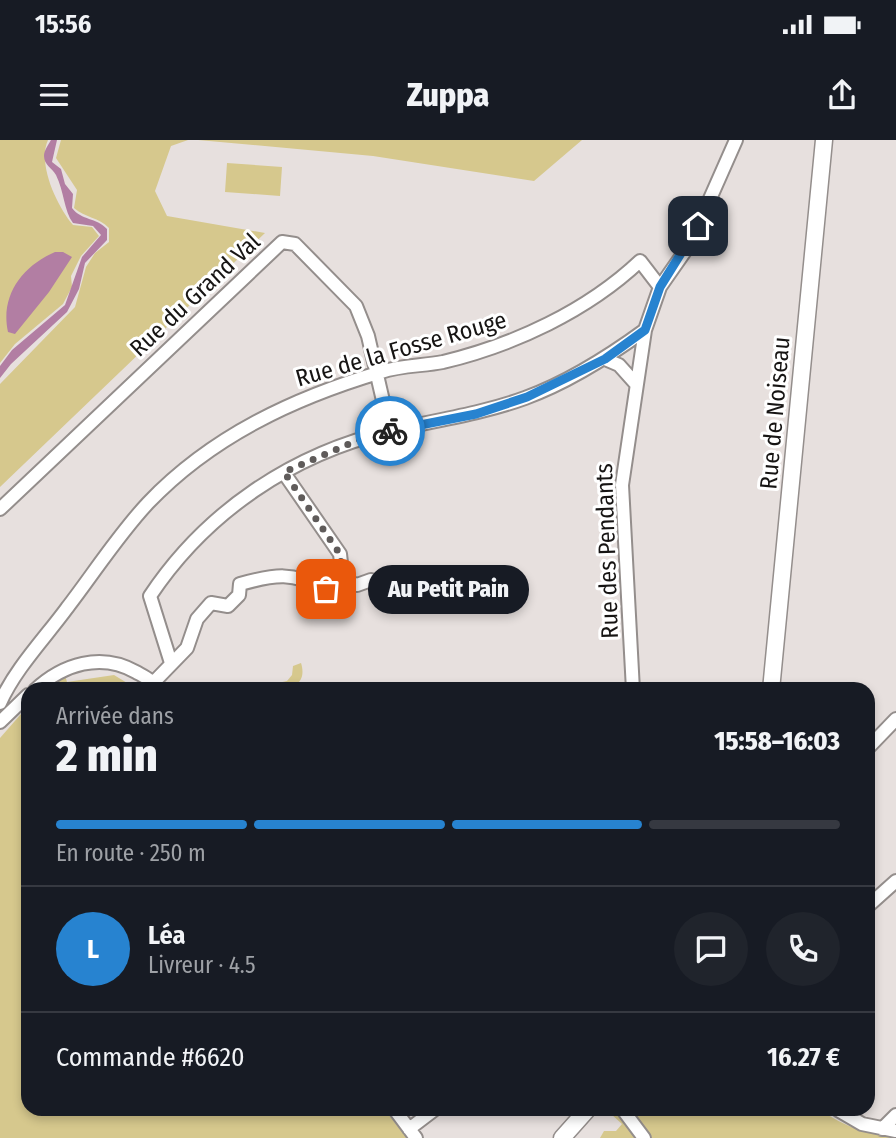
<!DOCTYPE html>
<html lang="fr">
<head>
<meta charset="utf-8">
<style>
  :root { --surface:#171b24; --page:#20242c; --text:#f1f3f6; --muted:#9ea1a6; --line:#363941; --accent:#2783d0 }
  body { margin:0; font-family:"Fira Sans Condensed",sans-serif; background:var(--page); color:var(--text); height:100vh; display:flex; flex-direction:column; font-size:26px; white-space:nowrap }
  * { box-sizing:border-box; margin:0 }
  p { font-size:23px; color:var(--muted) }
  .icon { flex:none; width:38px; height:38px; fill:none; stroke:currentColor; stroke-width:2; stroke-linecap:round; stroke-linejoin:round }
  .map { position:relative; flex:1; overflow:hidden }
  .sheet { position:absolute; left:21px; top:542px; width:854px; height:434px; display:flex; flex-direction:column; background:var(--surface); border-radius:21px; box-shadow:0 4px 10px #0003 }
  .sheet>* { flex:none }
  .pin { position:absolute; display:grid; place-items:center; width:60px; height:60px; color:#fff; margin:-30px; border-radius:14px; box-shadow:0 4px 10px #0006 }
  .courier { position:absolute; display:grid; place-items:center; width:70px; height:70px; margin:-35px; border:5px solid #2783d0; border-radius:50%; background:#fff; color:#222; box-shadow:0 2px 9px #0007 }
  .bubble { position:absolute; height:49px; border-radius:24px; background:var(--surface); box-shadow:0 4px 10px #0003; font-size:23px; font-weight:800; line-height:49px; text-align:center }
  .head em { font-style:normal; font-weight:800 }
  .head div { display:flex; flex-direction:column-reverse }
  .head { display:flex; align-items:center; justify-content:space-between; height:119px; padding:0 35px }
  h1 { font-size:46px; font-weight:800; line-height:52px }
  .bar { display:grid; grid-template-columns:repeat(4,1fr); gap:10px 7px; align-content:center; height:84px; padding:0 35px }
  .bar i { height:9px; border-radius:5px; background:var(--line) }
  .bar .active { background:var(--accent) }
  .bar p { grid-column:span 4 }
  .line { display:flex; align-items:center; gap:18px; padding:0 35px; border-top:2px solid var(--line) }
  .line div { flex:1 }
  .round { display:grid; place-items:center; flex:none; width:74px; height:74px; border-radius:37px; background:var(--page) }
  .status { display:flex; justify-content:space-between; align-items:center; height:49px; padding:0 35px; background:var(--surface); direction:ltr }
  .status svg { height:19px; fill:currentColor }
  header { display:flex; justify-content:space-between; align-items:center; height:91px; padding:0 35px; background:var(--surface); font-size:32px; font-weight:800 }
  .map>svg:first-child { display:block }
  .green { fill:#d6c88d }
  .water { fill:#b27ea3 }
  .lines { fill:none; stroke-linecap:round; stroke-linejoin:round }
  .minor-casing { stroke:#948e8c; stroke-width:16 }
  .tertiary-casing { stroke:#948e8c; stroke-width:19 }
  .minor { stroke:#fff; stroke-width:12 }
  .tertiary { stroke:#fff; stroke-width:16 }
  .done { stroke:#5f5b5a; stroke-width:7; stroke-dasharray:0 12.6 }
  .route { stroke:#2783d0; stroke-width:9 }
  .labels { text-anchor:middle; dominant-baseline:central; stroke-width:6; stroke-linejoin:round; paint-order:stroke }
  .street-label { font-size:24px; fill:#161413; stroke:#fff }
</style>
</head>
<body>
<div class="status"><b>15:56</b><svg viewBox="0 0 49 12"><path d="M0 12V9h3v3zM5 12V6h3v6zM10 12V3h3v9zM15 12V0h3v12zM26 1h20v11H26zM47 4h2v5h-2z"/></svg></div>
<header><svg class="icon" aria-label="menu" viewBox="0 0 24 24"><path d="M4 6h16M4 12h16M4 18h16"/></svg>Zuppa<svg class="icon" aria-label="share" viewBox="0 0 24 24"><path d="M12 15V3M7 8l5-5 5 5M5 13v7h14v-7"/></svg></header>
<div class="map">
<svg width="896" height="998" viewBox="0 0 896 998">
  <rect width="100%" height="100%" fill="#e7e0de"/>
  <path class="green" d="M0 0H48C37 24 57 66 73 85L92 87 99 96 81 116 71 136 72 147 63 164 15 204 0 223Z
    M61 0H188L171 6 155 51 167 76 265 93 0 347V244L75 167 86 127 95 113 109 102V88C99 77 85 78 74 68L77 50 56 18Z
    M198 0H582L534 41 373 16Z
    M227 23 282 27 280 56 225 52Z
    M301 523C307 542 294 550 276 549L278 543 287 541 292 535 293 526Z
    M65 535 67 542 114 535 137 549 45 550Z
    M28 566V970H385L407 998H0V598Z
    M606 970H821C844 987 868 994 896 998H600L604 991H616L622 984 611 974 603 973Z"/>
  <path class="water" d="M51 0H57L52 22 61 29 65 44 73 54 72 68C82 81 96 77 107 89V100L85 123 79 149 67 172 11 224 0 238V226L12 210 65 165 82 117 101 95 93 86 73 83C64 71 64 51 56 35 52 28 44 25 44 16 44 11 48 5 51 0Z
    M55 112H63L72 117 49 152 15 194 8 192C0 156 22 126 55 112Z"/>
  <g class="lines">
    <defs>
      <path id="minor" d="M605 219 619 225 636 244
        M0 369 282 102 295 104 356 166 368 196 390 291
        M343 440 357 445 371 440
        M171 523 150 456C206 372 292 314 390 291 436 280 481 274 525 258 569 242 608 217 645 190
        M154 542 187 508 197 479 211 463 228 466 239 455 240 444C276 434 292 432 326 449L343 440 340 414 284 333
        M35 550C63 524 101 512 136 532 145 537 153 540 157 550
        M633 550 622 345 645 190 660 147 690 104 736 0
        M0 563C15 529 45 498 67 468 94 433 118 395 148 363 212 296 294 258 381 232 401 225 423 226 443 222 514 205 587 171 640 121L660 147
        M0 582 28 555
        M868 608 896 579
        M868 766 896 741
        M395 970 416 998
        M623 970 644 998
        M838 970 862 984 896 991
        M409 989 434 970
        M882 989 896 975"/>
      <path id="tertiary" d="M771 550 824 0
        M562 998 587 970"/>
    </defs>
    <use href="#minor" class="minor-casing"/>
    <use href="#tertiary" class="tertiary-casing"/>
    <use href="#minor" class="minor"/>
    <use href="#tertiary" class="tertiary"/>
  </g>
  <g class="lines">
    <path class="done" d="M326 449 343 440 340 414 284 332 358 300 390 291"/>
    <path class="route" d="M390 291 476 274 527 257 605 219 645 190 660 147 698 86"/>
  </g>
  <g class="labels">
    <g class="street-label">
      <text transform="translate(195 155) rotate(-43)">Rue du Grand Val</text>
      <text transform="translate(401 209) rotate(-16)">Rue de la Fosse Rouge</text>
      <text transform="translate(775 273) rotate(-85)">Rue de Noiseau</text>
      <text transform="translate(607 411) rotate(-92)">Rue des Pendants</text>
    </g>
  </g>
</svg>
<div class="pin" style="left:326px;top:449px;background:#ea580c"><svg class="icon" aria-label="bag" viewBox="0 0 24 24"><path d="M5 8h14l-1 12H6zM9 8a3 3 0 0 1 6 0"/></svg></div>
<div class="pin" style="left:698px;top:86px;background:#1f2937"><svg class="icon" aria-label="home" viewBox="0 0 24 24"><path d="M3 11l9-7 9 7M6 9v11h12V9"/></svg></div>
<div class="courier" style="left:390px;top:291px"><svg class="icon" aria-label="bike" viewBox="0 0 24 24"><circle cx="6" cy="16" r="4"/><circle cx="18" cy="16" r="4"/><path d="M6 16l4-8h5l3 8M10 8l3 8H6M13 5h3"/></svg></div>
<div class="bubble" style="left:368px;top:425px;width:161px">Au Petit Pain</div>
<section class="sheet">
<div class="head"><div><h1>2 min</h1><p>Arrivée dans</p></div><em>15:58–16:03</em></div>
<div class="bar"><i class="active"></i><i class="active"></i><i class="active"></i><i></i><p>En route · 250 m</p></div>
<div class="line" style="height:126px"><b class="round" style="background:var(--accent);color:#fff">L</b><div><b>Léa</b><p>Livreur · 4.5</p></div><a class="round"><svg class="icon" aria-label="chat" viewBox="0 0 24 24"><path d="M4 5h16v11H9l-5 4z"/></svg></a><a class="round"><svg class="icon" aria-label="phone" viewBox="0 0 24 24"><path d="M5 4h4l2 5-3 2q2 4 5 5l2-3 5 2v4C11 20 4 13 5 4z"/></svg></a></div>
<div class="line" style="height:91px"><div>Commande #6620</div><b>16.27 €</b></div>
</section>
</div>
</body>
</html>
